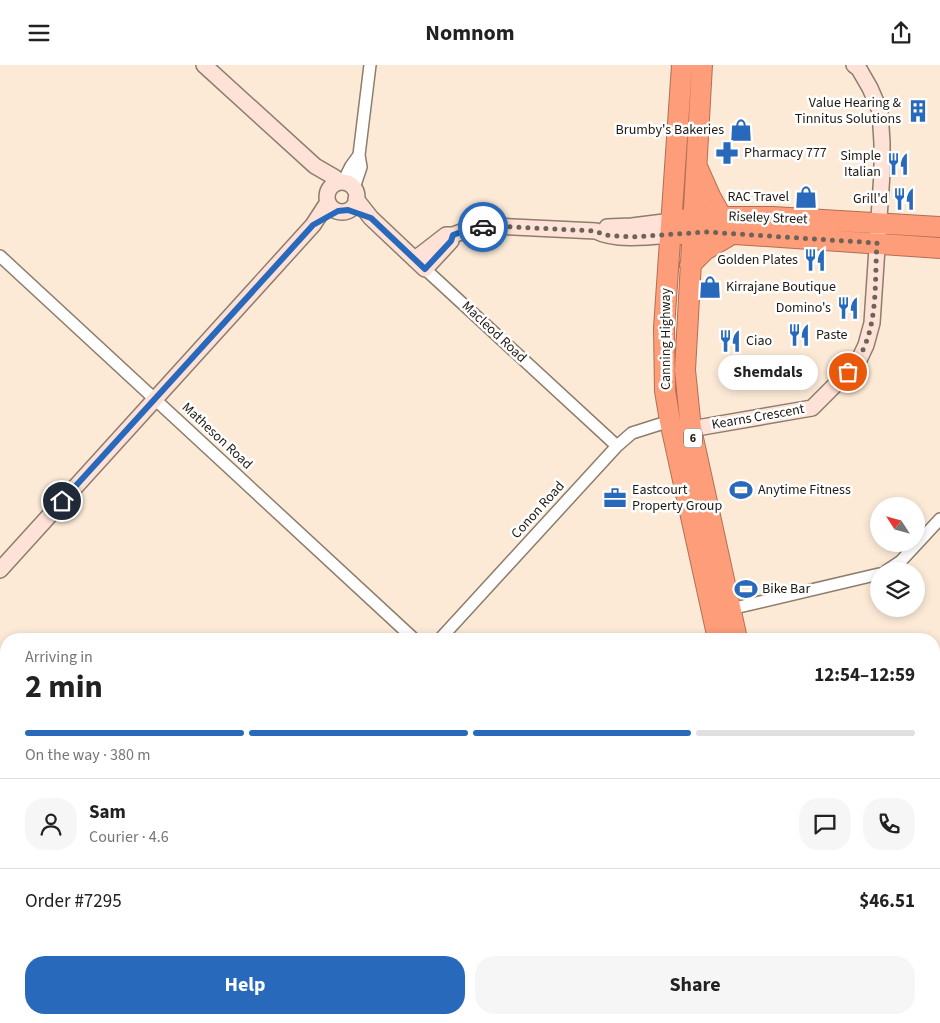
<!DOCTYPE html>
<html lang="en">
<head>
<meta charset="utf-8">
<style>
  :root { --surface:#fff; --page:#f6f6f6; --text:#222; --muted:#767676; --line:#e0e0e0; --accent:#2869bb }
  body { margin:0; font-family:"Source Sans 3",sans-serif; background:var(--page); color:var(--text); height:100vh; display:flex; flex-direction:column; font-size:19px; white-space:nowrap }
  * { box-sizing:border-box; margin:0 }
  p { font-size:16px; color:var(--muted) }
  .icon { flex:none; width:28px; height:28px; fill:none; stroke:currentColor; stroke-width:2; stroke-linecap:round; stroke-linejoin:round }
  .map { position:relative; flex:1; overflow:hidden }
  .side { position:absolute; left:0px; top:568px; width:940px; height:391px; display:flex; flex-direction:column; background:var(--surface); border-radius:20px 20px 0 0; box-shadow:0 2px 8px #0003 }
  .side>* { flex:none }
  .needle { width:32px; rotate:306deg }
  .buttons { position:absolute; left:870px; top:432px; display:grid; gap:10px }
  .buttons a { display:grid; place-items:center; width:55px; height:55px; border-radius:50%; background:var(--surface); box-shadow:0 2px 8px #0003; font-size:25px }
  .pin { position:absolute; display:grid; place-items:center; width:42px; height:42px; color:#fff; margin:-21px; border:2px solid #fff; border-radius:50%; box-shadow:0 1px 5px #0007 }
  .courier { position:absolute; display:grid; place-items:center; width:50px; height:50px; margin:-25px; border:4px solid #2869bb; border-radius:50%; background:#fff; color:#222; box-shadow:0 1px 6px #0007 }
  .bubble { position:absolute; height:35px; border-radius:18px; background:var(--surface); box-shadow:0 2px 8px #0003; font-size:16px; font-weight:700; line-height:35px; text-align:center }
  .headline em { font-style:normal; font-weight:700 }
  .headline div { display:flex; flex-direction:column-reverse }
  .headline { display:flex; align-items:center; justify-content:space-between; height:85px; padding:0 25px }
  h1 { font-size:32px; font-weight:700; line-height:38px }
  .bar { display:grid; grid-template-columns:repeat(4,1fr); gap:8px 5px; align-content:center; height:60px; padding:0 25px }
  .bar i { height:6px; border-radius:4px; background:var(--line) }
  .bar .selected { background:var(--accent) }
  .bar p { grid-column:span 4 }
  .line { display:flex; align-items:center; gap:12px; padding:0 25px; border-top:1px solid var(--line) }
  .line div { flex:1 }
  .round { display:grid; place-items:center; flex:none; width:52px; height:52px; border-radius:20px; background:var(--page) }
  .button { display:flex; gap:10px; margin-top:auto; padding:10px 25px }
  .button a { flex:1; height:58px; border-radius:20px; background:var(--accent); color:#fff; font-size:20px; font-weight:700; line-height:58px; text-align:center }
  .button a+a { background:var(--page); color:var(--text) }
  header { display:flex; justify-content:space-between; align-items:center; height:65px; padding:0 25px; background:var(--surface); font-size:22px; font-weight:700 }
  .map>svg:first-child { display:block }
  .green { fill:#d9b999 }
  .water { fill:#83b4e8 }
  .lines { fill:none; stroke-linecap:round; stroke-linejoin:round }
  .street-casing { stroke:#8d7d6c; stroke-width:14 }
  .secondary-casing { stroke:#8d7d6c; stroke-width:18 }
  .highway-casing { stroke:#b06f55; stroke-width:22 }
  .street { stroke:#fff; stroke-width:11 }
  .secondary { stroke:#fee2d7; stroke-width:15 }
  .highway { stroke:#fd9d79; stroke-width:20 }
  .done { stroke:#6d6358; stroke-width:5; stroke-dasharray:0 9 }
  .route { stroke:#2869bb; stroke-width:6 }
  .labels { text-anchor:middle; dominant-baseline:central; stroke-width:5; stroke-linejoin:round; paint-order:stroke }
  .shield { fill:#fff; stroke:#635f5a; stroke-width:1 }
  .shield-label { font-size:12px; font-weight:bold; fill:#201a13 }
  .poi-label { font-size:14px; fill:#201a13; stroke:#fff; text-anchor:end }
  .street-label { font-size:14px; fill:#201a13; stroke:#fff }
</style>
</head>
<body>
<header><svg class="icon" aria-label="menu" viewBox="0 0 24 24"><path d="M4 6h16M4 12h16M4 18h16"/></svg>Nomnom<svg class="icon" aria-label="share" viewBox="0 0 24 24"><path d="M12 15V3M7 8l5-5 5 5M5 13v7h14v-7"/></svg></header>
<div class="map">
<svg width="940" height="958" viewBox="0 0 940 958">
  <rect width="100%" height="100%" fill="#fcead7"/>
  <path class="green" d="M940 587V677L934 693V591Z
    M134 953H173L178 958H138Z"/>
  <path class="water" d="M0 745 6 755V952H131L135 958H0Z"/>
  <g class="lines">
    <defs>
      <path id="street" d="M343 117 351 101 359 90
        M354 123 361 102 359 90 370 0
        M0 191 414 574
        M425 204 617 381
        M886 506 901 496 940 454
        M726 545 879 509
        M440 574 617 381 632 368 670 356
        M934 816 940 815
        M420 952 423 958
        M632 952 635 958
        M532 958 542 952"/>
      <path id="secondary" d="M204 0 315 101 334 112 340 117
        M327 132a15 15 0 1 1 30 0a15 15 0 1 1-30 0Z
        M356 134 371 153 425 204 451 176
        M607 162 632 161 672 156
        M415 194 446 170H453L472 163 493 161 596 166C615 176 649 172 670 170
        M691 364 812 343 858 297 866 280 872 258 882 108V78L880 46 870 23 859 4 854 0
        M0 505 313 160 328 137
        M0 697 6 707
        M187 952 191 958"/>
      <path id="highway" d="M682 0 664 263 665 326 670 356 718 574
        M702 0 685 305 691 364 737 574
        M698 104 710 131 721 151
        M681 155 704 152H773L940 162
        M680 169 706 167 940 183
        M690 200 705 185 732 169
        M804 952 806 958
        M824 952 825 958"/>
    </defs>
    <use href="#street" class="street-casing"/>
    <use href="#secondary" class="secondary-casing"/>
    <use href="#highway" class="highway-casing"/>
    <use href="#street" class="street"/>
    <use href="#secondary" class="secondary"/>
    <use href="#highway" class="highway"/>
  </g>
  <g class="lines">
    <path class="done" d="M483 162 492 161 596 166 604 170 631 172 706 167 877 178C874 222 880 273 848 307"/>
    <path class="route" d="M62 436 313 160 338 146 348 145 371 153 425 204 451 176 453 170 472 163 483 162"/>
  </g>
  <defs>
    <symbol id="building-bare" viewBox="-9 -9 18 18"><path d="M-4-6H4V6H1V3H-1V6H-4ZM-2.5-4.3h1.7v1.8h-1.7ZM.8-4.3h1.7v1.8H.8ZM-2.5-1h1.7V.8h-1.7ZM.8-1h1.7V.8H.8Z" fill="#2869bb" stroke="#fff" stroke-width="2.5" paint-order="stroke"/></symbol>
    <symbol id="shop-bare" viewBox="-9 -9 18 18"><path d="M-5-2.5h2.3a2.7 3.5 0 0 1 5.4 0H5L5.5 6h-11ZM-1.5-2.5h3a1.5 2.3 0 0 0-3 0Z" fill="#2869bb" stroke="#fff" stroke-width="2.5" paint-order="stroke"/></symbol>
    <symbol id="pharmacy-bare" viewBox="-9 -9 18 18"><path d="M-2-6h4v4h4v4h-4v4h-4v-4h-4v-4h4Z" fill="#2869bb" stroke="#fff" stroke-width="2.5" paint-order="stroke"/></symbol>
    <symbol id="restaurant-bare" viewBox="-9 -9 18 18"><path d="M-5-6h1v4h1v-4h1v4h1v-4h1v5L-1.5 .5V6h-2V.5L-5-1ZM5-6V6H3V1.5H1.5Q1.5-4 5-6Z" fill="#2869bb" stroke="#fff" stroke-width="2.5" paint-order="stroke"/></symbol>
    <symbol id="stadium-bare" viewBox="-9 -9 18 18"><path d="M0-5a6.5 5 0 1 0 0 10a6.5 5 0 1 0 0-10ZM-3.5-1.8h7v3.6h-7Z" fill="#2869bb" stroke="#fff" stroke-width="2.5" paint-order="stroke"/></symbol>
    <symbol id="office-bare" viewBox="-9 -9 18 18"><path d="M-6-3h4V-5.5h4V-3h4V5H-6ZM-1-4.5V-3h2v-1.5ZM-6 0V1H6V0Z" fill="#2869bb" stroke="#fff" stroke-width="2.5" paint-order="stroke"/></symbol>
  </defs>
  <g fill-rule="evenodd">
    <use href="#building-bare" x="902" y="30" width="32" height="32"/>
    <use href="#shop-bare" x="725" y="49" width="32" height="32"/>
    <use href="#pharmacy-bare" x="711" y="72" width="32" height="32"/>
    <use href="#restaurant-bare" x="882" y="83" width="32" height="32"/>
    <use href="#shop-bare" x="790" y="116" width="32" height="32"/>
    <use href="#restaurant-bare" x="888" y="118" width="32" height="32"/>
    <use href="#restaurant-bare" x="799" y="179" width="32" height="32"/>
    <use href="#shop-bare" x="694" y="206" width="32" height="32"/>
    <use href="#restaurant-bare" x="832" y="227" width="32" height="32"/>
    <use href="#restaurant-bare" x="783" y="254" width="32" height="32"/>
    <use href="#restaurant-bare" x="714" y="260" width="32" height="32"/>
    <use href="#stadium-bare" x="725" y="409" width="32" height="32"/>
    <use href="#office-bare" x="599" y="417" width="32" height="32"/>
    <use href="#stadium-bare" x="730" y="508" width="32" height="32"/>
  </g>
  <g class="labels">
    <rect class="shield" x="684" y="363.5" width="18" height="19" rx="4"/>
    <g class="shield-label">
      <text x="693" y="373">6</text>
    </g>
    <g class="poi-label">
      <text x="901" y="38">Value Hearing &amp;<tspan x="901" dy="16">Tinnitus Solutions</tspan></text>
      <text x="724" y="65">Brumby's Bakeries</text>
      <text x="744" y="88" text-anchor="start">Pharmacy 777</text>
      <text x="881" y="91">Simple<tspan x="881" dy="16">Italian</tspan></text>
      <text x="789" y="132">RAC Travel</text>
      <text x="888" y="134">Grill'd</text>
      <text x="798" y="195">Golden Plates</text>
      <text x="726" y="222" text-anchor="start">Kirrajane Boutique</text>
      <text x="831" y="243">Domino's</text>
      <text x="816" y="270" text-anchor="start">Paste</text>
      <text x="746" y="276" text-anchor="start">Ciao</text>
      <text x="632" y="425" text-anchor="start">Eastcourt<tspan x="632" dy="16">Property Group</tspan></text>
      <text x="758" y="425" text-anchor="start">Anytime Fitness</text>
      <text x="762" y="524" text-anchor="start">Bike Bar</text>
    </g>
    <g class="street-label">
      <text transform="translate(768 153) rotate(2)">Riseley Street</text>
      <text transform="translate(494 267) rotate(43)">Macleod Road</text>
      <text transform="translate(666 274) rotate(-90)">Canning Highway</text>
      <text transform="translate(758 352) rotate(-10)">Kearns Crescent</text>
      <text transform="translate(217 371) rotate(43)">Matheson Road</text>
      <text transform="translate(538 445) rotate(-48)">Conon Road</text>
    </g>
  </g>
</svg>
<div class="buttons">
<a><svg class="needle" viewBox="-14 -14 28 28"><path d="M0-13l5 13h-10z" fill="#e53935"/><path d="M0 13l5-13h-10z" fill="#767676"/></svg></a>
<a><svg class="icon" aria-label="layers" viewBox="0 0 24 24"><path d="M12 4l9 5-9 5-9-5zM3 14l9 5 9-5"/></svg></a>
</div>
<div class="pin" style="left:848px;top:307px;background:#ea580c"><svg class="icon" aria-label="bag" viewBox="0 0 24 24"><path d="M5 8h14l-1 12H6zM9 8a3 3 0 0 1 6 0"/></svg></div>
<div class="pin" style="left:62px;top:436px;background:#1f2937"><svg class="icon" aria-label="home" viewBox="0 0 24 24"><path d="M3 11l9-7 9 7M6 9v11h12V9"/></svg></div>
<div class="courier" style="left:483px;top:162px"><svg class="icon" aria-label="car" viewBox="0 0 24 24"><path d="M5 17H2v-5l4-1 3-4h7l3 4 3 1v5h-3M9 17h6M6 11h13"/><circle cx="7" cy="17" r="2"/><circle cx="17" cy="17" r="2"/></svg></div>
<div class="bubble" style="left:718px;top:290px;width:100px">Shemdals</div>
<section class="side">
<div class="headline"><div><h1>2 min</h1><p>Arriving in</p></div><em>12:54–12:59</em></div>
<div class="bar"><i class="selected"></i><i class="selected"></i><i class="selected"></i><i></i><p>On the way · 380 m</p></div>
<div class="line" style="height:90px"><a class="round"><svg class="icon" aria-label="person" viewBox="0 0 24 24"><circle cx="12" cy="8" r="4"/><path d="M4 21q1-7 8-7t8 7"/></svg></a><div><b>Sam</b><p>Courier · 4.6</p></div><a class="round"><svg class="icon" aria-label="chat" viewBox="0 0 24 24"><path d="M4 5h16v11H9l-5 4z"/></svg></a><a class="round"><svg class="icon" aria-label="phone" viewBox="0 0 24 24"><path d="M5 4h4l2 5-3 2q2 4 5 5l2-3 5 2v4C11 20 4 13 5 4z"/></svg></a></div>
<div class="line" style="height:65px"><div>Order #7295</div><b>$46.51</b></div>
<div class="button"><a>Help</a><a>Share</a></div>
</section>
</div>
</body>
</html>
